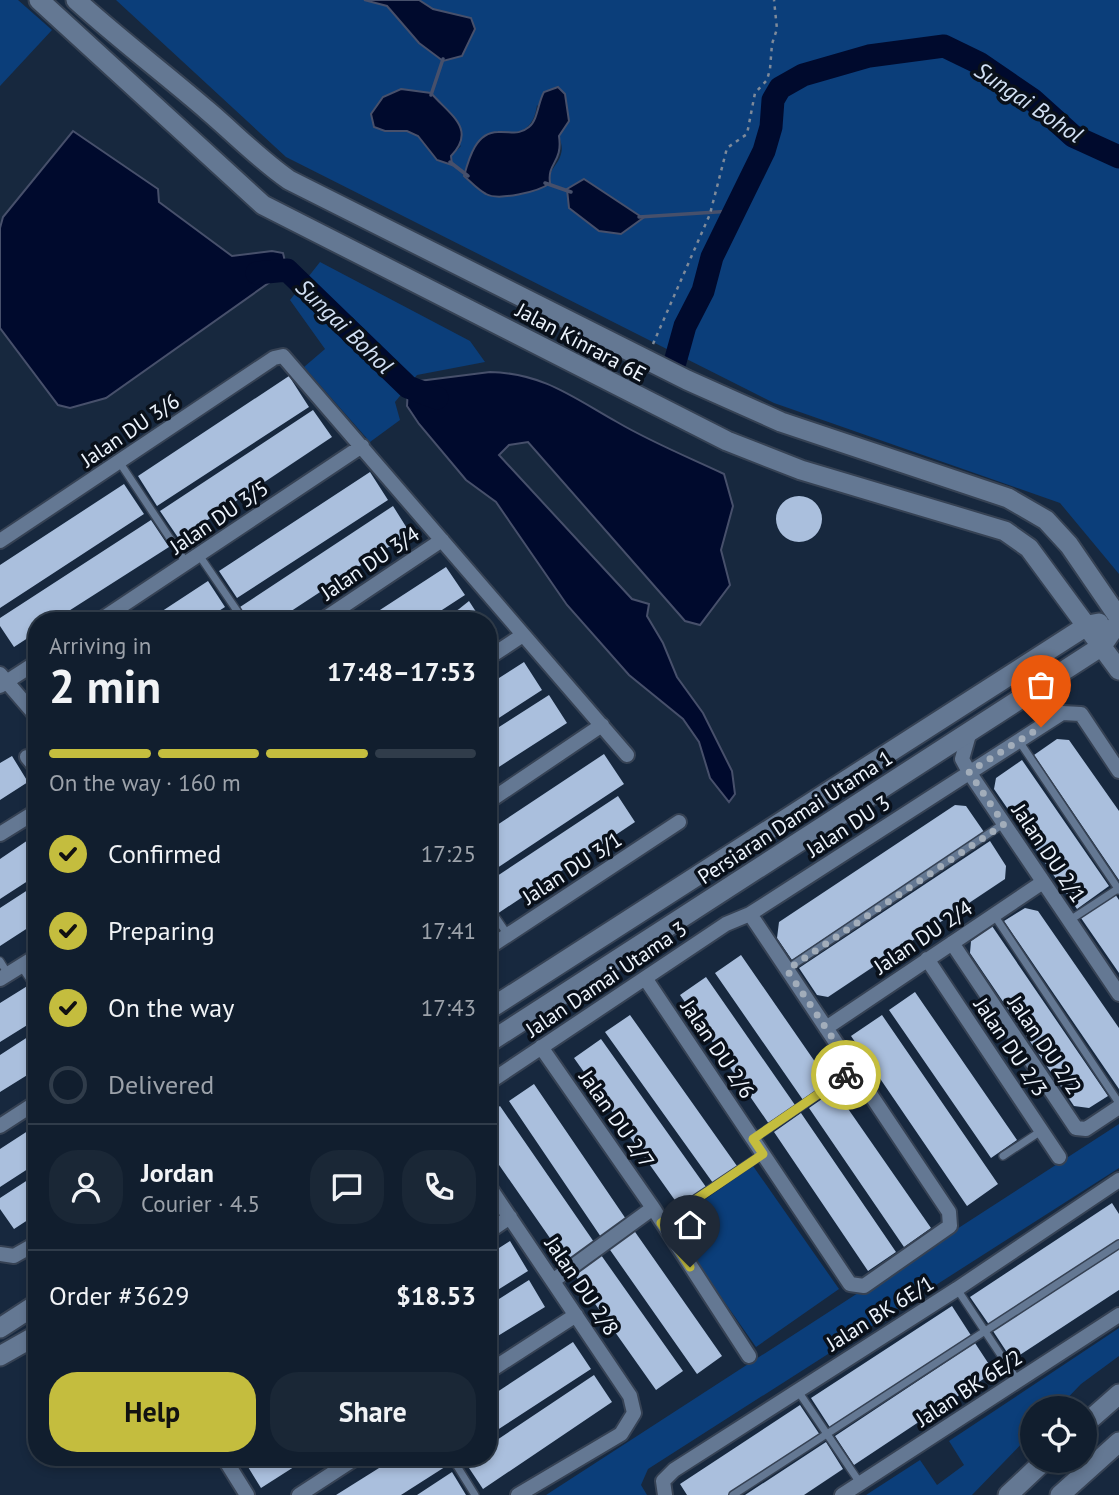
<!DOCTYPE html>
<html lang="en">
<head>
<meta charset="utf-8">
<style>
  :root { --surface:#111e2e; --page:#1a2736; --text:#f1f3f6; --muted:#9ca2aa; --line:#303c4a; --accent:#c4bd3e }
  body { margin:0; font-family:"PT Sans",sans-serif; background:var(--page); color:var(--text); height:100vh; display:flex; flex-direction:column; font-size:26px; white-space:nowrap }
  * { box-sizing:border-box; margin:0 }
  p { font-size:23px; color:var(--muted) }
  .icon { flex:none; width:38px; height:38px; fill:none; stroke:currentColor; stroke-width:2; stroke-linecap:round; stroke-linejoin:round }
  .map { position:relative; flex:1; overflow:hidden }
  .side { position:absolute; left:28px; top:612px; width:469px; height:854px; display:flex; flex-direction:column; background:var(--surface); border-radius:28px; box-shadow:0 4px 10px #0003,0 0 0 2px var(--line) }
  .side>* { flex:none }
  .tools { position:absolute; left:1020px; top:1396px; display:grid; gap:14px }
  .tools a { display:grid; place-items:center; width:77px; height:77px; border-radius:50%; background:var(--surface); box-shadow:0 4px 10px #0003,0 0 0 2px var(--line); font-size:35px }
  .pin { position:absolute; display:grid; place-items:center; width:60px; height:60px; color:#fff; margin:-72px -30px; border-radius:50% 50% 50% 0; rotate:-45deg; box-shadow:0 0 7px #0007 }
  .pin .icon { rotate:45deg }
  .courier { position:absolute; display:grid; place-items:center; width:70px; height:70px; margin:-35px; border:5px solid #c4bd3e; border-radius:50%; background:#fff; color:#222; box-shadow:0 2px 9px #0007 }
  .summary em { font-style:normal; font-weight:700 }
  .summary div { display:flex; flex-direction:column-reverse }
  .summary { display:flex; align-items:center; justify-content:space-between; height:119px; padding:0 21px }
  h1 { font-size:46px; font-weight:700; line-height:52px }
  .bar { display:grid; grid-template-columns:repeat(4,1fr); gap:10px 7px; align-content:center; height:84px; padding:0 21px }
  .bar i { height:9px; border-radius:5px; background:var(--line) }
  .bar .active { background:var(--accent) }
  .bar p { grid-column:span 4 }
  .line { display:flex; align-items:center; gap:18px; padding:0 21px; border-top:2px solid var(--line) }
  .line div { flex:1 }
  .round { display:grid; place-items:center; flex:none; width:74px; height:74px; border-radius:28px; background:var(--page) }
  ol { padding:0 21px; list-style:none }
  li { display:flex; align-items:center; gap:21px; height:77px }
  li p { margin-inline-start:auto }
  li .icon { padding:7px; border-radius:50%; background:var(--accent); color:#111; stroke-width:4 }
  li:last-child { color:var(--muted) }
  li i { width:38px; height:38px; border:4px solid var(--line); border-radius:50% }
  .action { display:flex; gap:14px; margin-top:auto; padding:14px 21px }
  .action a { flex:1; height:80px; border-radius:28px; background:var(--accent); color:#111; font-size:28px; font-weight:700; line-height:80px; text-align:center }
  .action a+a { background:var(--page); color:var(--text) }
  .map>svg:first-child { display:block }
  .green { fill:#0b3e7a; fill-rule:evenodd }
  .water { fill:#000a2d; stroke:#47506b; stroke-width:2 }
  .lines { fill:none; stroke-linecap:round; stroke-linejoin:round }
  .stream { stroke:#47506b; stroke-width:3.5 }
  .river { stroke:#000a2d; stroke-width:23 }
  .building { fill:#aabfdd }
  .lane-casing { stroke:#364254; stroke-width:10 }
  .street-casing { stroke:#364254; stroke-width:18 }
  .secondary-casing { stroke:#364254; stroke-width:23 }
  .path { stroke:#7e8a9a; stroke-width:2.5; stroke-dasharray:3.5 5; stroke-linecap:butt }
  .lane { stroke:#647893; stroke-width:7 }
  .street { stroke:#647893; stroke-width:14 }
  .secondary { stroke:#647893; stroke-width:19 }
  .done { stroke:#a2adba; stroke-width:7; stroke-dasharray:0 12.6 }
  .route { stroke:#c4bd3e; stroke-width:9 }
  .labels { text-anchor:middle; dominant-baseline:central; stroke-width:7; stroke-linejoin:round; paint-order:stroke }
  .street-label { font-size:21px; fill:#edf4fd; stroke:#09101a }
  .water-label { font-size:23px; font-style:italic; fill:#d2e0f4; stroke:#09101a }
</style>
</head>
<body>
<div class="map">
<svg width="1119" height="1495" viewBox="0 0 1119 1495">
  <rect width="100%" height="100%" fill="#17283e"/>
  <path class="green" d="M0 0H18L52 30 0 86Z
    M116 0H364L387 6 419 43 471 18 433 9 419 0H1119V574L1060 503 774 403 286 157ZM383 97 461 146 451 156 452 164C427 156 435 152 418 137 408 127 387 128 374 127L371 115ZM537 105C546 117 566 137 561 154 558 166 548 169 549 184 539 192 498 201 486 194 478 190 471 182 464 176L497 132C520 136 534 129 537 105ZM584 179 642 218 567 189Z
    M320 262 470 341 485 362 417 375 395 402 400 420 370 442 304 367 325 349 290 300Z
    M1119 1124V1168L648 1469 641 1485 647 1495H546Z
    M753 1166 839 1289 756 1347 670 1224Z
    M1119 1328V1356L1081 1384 1057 1409H1032V1433L972 1495H866L920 1460 937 1485 964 1465 949 1441Z"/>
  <path class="water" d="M364 0H419L433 9 471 18 475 29 462 56 443 61 419 43 387 6Z
    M558 87 565 94 569 121 559 136C563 163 547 162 550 183 539 192 498 201 486 194 478 190 471 182 464 176 469 158 476 132 498 132 511 131 518 136 529 127 538 120 538 102 544 92Z
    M401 89 431 93C450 115 477 129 451 156L452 165 437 160 418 136 407 131H385L374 127 371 114 383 97Z
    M73 131 158 189 159 202 232 256 272 251 283 253 287 270 106 398 70 408 58 405 0 328V228L3 217Z
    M584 179 643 218 621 234 599 231 569 208 567 189Z
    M490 372C543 373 574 398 617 422 651 442 688 457 724 474L733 506 721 550 730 585 700 625 685 621 528 442 509 445 499 455 632 599 649 604 647 616 663 643 677 677 703 713 732 771 735 794 729 802 710 778 699 742 683 719 629 675 567 605 496 502 466 480 419 424 407 406 408 387 419 381Z"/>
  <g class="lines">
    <path class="stream" d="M431 95 443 59
      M450 162 468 176
      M545 183 571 192
      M639 217 732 211"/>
    <path class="river" d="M257 273 287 270 408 387 437 398
      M675 362 685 326 703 291 712 257 764 151 771 127 773 100 780 88 803 75 869 56 944 46 979 63 1033 100 1073 136 1119 157"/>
  </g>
  <path class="building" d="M289 376 309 407 157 506 138 476Z
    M313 410 332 437 179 539 160 511Z
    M370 472 388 500 237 598 219 571Z
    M124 484 144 514 0 608V565Z
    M776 519a23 23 0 1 1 46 0a23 23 0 1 1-46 0Z
    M393 506 410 533 276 621H249L240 607Z
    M151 520 169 547 53 621H37V632L14 647 0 626V618Z
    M446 567 465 595 425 621H363Z
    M208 581 225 607 203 621H147Z
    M469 601 482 621H440L459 609Z
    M524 662 542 690 488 725V685Z
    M549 695 567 723 488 774V734Z
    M1057 739 1069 740 1119 811V880L1034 755Z
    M604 754 624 784 488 874V831Z
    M12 756 28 782 0 800V763Z
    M1022 760 1109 886 1077 909 994 789 996 778Z
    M618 796 635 822 497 914 488 900V882Z
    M955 805 966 806 984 832 792 960 777 938 779 922Z
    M37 834V875L0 899V859Z
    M990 841 1006 866 1005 879 828 997 817 995 799 968Z
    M37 884V922L0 946V908Z
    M1115 894 1119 900V973L1081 918Z
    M1025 908 1038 911 1119 1028V1089L1004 921Z
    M992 926 1108 1096 1089 1108 1074 1106 970 953 971 941Z
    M741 955 829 1082 803 1100 715 973Z
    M706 977 795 1105 769 1124 680 995Z
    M29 985 37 996V1019L0 1042V1003Z
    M915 992 1017 1140 991 1158 889 1010Z
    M630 1015 737 1166 713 1183 605 1032Z
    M882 1015 998 1184 967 1206 851 1036Z
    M37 1031V1069L0 1092V1055Z
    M601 1039 706 1187 679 1206 574 1058Z
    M534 1084 628 1222 603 1240 509 1101Z
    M835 1090 931 1228 904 1247 809 1108Z
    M500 1106 596 1245 568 1264 488 1149V1114Z
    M801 1113 896 1252 868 1271 774 1132Z
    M37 1125V1163L0 1187V1149Z
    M37 1174V1214L14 1229 0 1209V1198Z
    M1112 1203 1119 1214V1240L990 1326 970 1297Z
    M633 1229 722 1356 697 1374 608 1247Z
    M510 1241 528 1271 488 1296V1255Z
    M1119 1249V1290L1012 1360 993 1331Z
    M601 1255 683 1371 656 1390 574 1274Z
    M529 1280 545 1307 488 1342V1306Z
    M952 1306 972 1337 831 1429 811 1398Z
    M573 1342 591 1369 488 1436V1398Z
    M975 1343 994 1372 854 1465 835 1436Z
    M594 1375 612 1402 483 1489 465 1462 471 1458H488V1446Z
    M800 1405 820 1435 729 1495H687L680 1484Z
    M826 1442 843 1469 804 1495H745Z
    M251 1458H308L261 1488 245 1462Z
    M395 1458H443L448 1465 401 1495H336Z
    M452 1472 466 1495H417Z"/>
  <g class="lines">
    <defs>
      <path id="lane" d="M120 463 187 564
        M199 555 244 621
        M1019 741 1119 890
        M488 906 508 935
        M994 915 1119 1103
        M1070 920 1119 888
        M0 961 8 974
        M21 966 37 990
        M787 969 1003 824
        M753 1139 854 1070
        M1003 1156 1041 1131
        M661 1222 763 1154
        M957 1289 1018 1381
        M798 1391 860 1483
        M452 1458 475 1495
        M733 1495 1119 1244"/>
      <path id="street" d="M0 541 274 358 283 356 627 755
        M99 621 362 446
        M321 621 442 540
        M488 658 523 635
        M0 674 37 717
        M0 686 37 662
        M970 731 962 759 969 772 1119 994
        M27 757 37 769
        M488 802 602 725
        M0 834 37 811
        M952 943 1076 1128 1086 1129 1119 1107
        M488 948 679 822
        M927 959 1059 1157
        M645 978 850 1284 864 1286 950 1226 949 1212 750 914
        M0 979 37 956
        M826 1028 1043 882
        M541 1047 653 1208 749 1356
        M488 1083 726 924 750 914 1062 713 1081 714 1119 771
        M0 1126 37 1102
        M488 1185 630 1396 634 1413 621 1434 518 1495
        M488 1232 510 1217
        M0 1254 14 1256 37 1243
        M554 1280 653 1208
        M488 1372 576 1315
        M224 1458 247 1495
        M299 1495 356 1458
        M665 1495 663 1481 674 1470 957 1289 1119 1180
        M842 1495 1119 1315"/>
      <path id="secondary" d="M39 0 263 205 727 441 801 470 1005 531 1029 548 1119 670
        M76 0C119 39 164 73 208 111 235 134 259 159 289 180L687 380 781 422 1008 498 1046 520 1069 545 1119 618
        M488 1010 1088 625 1099 623
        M488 1043 1102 646 1119 621
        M0 1328 37 1304
        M0 1356 37 1335
        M1085 1424 1119 1394
        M1008 1495 1044 1461
        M1060 1495 1119 1442"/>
    </defs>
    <use href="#lane" class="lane-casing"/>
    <use href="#street" class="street-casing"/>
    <use href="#secondary" class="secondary-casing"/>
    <path class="path" d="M653 344 710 214 727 148 747 134 755 93 767 80 770 69 772 44 777 29 774 0"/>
    <use href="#lane" class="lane"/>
    <use href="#street" class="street"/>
    <use href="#secondary" class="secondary"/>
  </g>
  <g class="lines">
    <path class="done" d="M846 1075 854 1070 787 970 1004 824 969 772 1041 727"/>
    <path class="route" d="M690 1267 661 1223 763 1154 753 1139 846 1075"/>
  </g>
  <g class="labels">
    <g class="street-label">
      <text transform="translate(581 342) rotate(28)">Jalan Kinrara 6E</text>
      <text transform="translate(130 430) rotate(-34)">Jalan DU 3/6</text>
      <text transform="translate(219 517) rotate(-34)">Jalan DU 3/5</text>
      <text transform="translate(370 563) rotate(-34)">Jalan DU 3/4</text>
      <text transform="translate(795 817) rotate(-33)">Persiaran Damai Utama 1</text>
      <text transform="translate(848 826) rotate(-33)">Jalan DU 3</text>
      <text transform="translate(1049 853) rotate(56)">Jalan DU 2/1</text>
      <text transform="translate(572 868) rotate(-33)">Jalan DU 3/1</text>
      <text transform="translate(923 937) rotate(-34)">Jalan DU 2/4</text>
      <text transform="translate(606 979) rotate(-34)">Jalan Damai Utama 3</text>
      <text transform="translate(1045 1045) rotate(56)">Jalan DU 2/2</text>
      <text transform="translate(1011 1047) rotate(56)">Jalan DU 2/3</text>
      <text transform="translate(718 1049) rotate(56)">Jalan DU 2/6</text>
      <text transform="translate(617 1119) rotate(55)">Jalan DU 2/7</text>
      <text transform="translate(582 1286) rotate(56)">Jalan DU 2/8</text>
      <text transform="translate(880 1313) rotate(-32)">Jalan BK 6E/1</text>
      <text transform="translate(969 1388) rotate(-33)">Jalan BK 6E/2</text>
    </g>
    <g class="water-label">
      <text transform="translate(1029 102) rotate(34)">Sungai Bohol</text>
      <text transform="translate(345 326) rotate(44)">Sungai Bohol</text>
    </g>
  </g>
</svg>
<div class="tools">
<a><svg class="icon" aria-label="locate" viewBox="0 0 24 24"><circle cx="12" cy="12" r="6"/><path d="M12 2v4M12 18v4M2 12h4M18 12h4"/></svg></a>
</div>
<div class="pin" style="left:1041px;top:727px;background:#ea580c"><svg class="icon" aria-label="bag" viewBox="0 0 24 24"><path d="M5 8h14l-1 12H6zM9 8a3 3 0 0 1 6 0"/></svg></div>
<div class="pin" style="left:690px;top:1267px;background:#1f2937"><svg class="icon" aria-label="home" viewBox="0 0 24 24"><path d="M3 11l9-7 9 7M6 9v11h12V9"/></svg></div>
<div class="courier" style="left:846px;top:1075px"><svg class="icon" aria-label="bike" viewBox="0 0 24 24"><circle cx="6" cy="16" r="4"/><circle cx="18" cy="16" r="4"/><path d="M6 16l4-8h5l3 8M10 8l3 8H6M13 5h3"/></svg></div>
<section class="side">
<div class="summary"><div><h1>2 min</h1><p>Arriving in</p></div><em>17:48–17:53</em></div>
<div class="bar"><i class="active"></i><i class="active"></i><i class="active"></i><i></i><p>On the way · 160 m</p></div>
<ol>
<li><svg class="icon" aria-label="check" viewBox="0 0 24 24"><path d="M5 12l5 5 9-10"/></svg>Confirmed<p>17:25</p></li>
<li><svg class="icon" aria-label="check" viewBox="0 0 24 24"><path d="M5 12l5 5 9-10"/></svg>Preparing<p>17:41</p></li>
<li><svg class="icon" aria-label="check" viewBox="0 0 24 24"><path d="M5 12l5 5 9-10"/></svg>On the way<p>17:43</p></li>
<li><i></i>Delivered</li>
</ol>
<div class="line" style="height:126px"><a class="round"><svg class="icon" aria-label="person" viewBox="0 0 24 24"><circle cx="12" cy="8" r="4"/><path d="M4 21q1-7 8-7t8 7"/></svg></a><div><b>Jordan</b><p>Courier · 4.5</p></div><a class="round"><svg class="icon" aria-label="chat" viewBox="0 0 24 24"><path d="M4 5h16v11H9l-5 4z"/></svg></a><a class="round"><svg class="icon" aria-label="phone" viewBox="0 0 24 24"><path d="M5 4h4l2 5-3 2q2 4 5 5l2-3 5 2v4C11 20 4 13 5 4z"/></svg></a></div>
<div class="line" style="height:91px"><div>Order #3629</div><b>$18.53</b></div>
<div class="action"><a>Help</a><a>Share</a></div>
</section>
</div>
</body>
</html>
